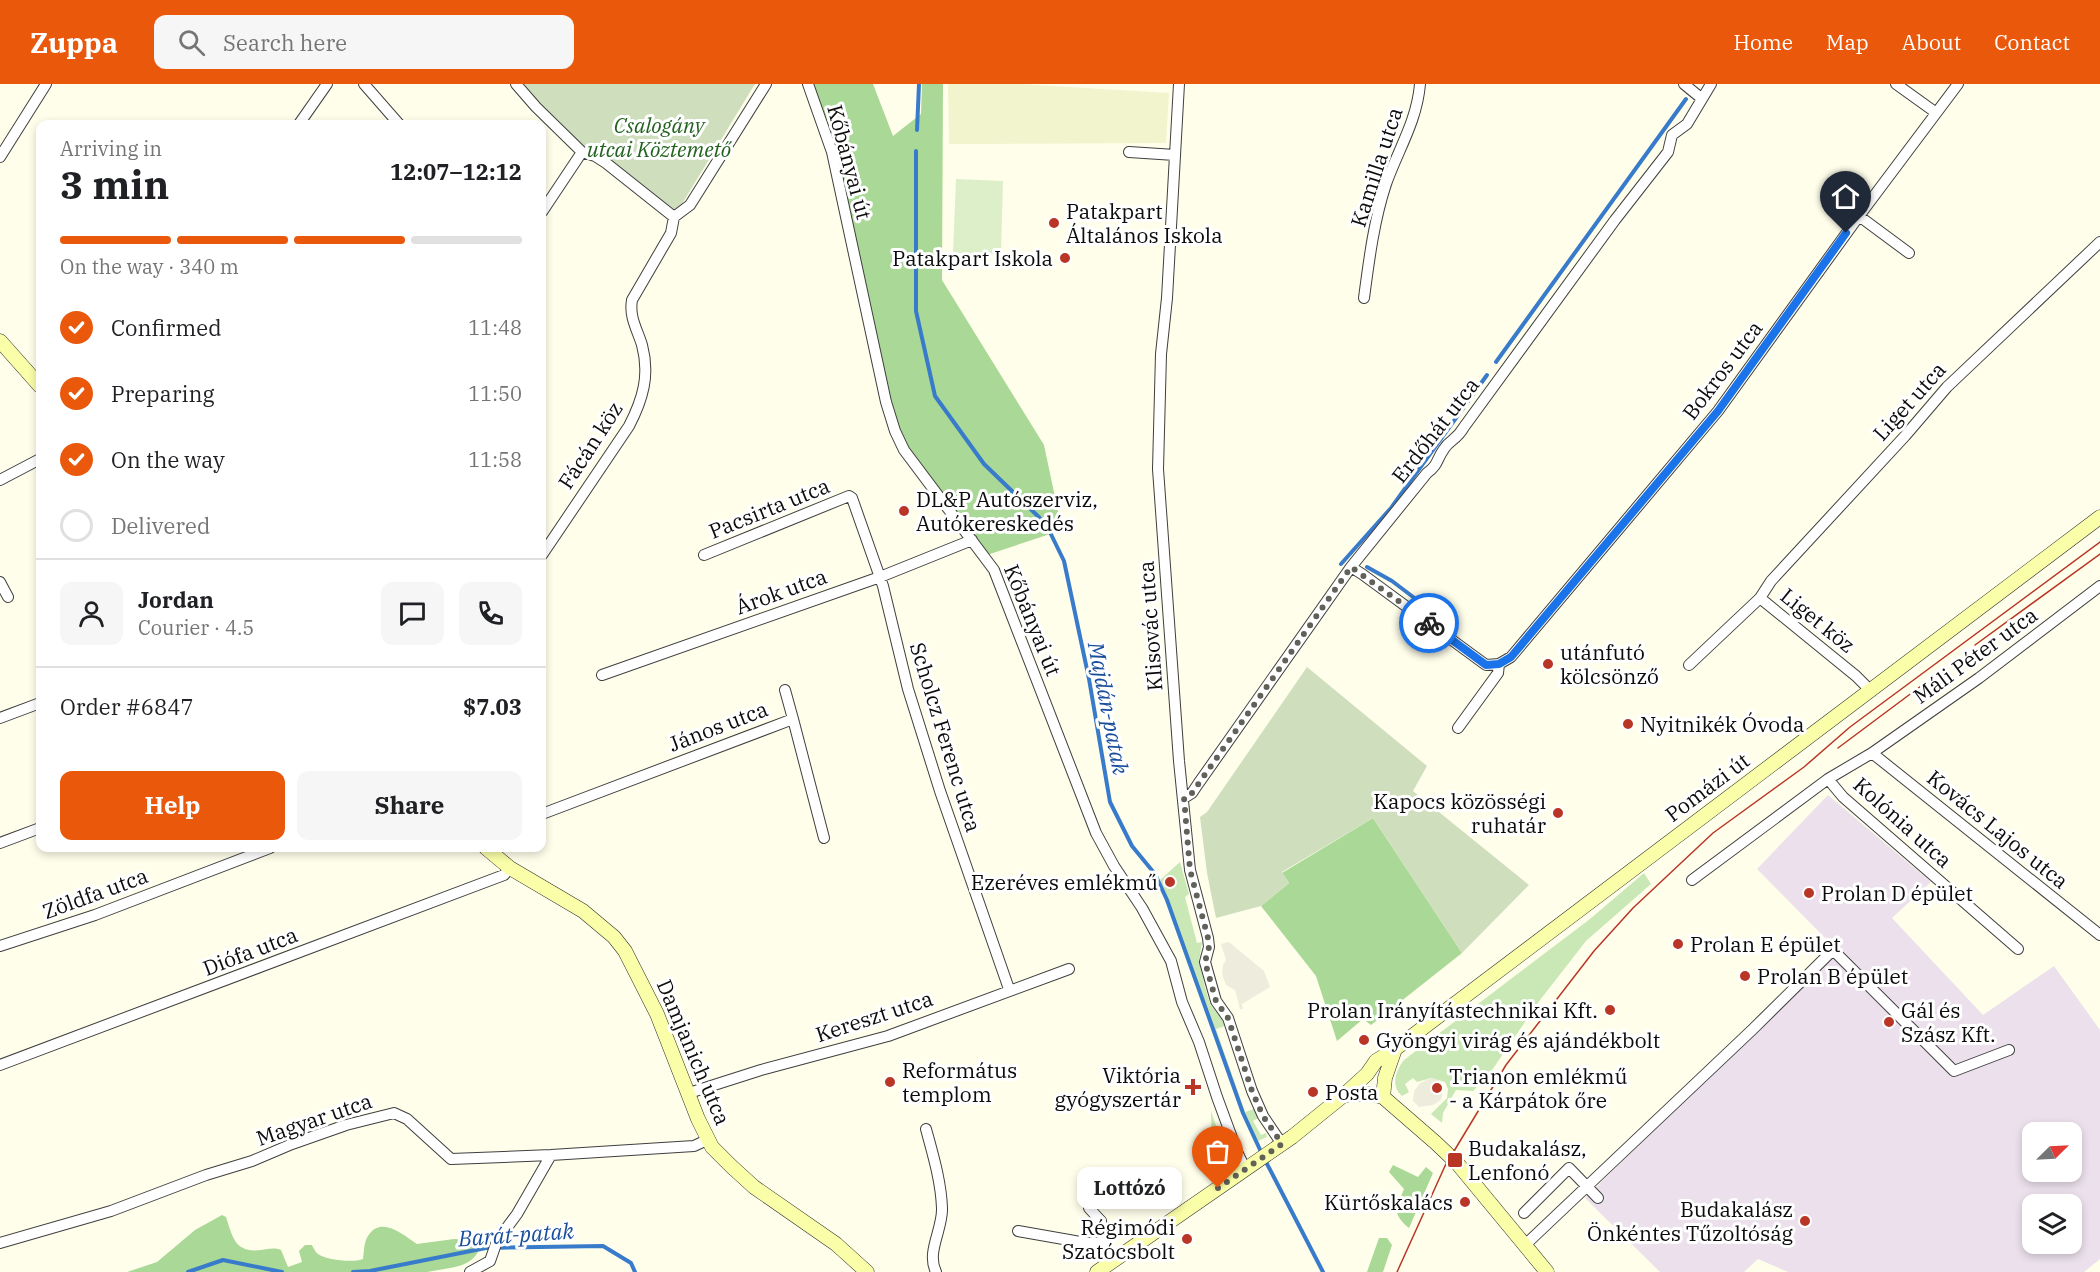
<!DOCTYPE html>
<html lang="en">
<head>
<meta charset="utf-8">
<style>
  :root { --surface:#fff; --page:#f6f6f6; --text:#202124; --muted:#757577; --line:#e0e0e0; --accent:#ea580c }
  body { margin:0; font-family:"IBM Plex Serif",serif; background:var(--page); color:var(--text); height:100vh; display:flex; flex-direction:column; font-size:22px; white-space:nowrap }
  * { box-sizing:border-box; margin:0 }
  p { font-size:20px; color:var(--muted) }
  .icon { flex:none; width:33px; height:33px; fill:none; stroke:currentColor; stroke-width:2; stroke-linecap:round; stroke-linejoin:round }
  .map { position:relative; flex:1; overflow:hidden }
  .side { position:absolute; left:36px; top:36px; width:510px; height:732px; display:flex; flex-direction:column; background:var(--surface); border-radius:12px; box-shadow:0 3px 9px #0003 }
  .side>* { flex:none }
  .needle { width:39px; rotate:66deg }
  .fabs { position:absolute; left:2022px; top:1038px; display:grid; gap:12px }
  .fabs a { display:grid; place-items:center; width:60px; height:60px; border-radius:12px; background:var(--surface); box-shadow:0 3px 9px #0003; font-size:30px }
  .pin { position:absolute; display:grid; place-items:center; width:51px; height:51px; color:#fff; margin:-62px -26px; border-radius:50% 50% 50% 0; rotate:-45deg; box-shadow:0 0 6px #0007 }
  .pin .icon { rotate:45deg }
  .courier { position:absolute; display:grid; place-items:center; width:60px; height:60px; margin:-30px; border:4px solid #1a73e8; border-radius:50%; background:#fff; color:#222; box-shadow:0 2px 8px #0007 }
  .bubble { position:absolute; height:42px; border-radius:12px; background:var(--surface); box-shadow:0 3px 9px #0003; font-size:20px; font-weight:700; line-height:42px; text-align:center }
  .overview em { font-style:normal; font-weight:700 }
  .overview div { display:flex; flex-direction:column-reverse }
  .overview { display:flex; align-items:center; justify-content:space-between; height:102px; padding:0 24px }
  h1 { font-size:39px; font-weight:700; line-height:45px }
  .bar { display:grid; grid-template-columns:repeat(4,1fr); gap:9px 6px; align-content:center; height:72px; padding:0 24px }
  .bar i { height:8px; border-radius:4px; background:var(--line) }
  .bar .current { background:var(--accent) }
  .bar p { grid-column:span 4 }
  .line { display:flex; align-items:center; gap:15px; padding:0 24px; border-top:2px solid var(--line) }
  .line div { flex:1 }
  .round { display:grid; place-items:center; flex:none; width:63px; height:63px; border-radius:12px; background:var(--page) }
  ol { padding:0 24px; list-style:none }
  li { display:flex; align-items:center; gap:18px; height:66px }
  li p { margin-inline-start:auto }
  li .icon { padding:6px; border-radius:50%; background:var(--accent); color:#fff; stroke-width:4 }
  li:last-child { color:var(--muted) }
  li i { width:33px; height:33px; border:3px solid var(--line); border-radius:50% }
  .cta { display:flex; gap:12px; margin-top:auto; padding:12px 24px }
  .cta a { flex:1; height:69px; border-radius:12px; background:var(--accent); color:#fff; font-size:24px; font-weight:700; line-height:69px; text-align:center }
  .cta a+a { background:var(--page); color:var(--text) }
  header { display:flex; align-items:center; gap:36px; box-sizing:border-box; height:84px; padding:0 30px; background:var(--accent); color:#fff }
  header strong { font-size:28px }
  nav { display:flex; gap:33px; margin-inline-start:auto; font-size:21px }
  .search { width:420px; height:54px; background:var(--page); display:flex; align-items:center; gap:15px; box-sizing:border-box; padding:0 21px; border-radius:12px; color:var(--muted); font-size:22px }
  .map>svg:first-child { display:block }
  .industrial { fill:#ebe0eb; fill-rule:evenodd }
  .farmland { fill:#f1f4cd }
  .green { fill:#c9e8b6 }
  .forest { fill:#aad896 }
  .cemetery { fill:#cfdfbe }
  .pitch { fill:#dcefc8 }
  .plaza { fill:#eeecdc }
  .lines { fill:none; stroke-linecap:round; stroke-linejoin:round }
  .stream { stroke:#397bcb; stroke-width:4 }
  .minor-casing { stroke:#3f3f3f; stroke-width:12 }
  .secondary-casing { stroke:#2e2e2e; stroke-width:15 }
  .minor { stroke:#fff; stroke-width:10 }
  .secondary { stroke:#fafea8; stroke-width:14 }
  .tram { stroke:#b93627; stroke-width:1.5 }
  .done { stroke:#61615a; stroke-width:6; stroke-dasharray:0 10.8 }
  .route { stroke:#1a73e8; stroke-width:8 }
  .poi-dot { fill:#b93627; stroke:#fff; stroke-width:2 }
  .labels { text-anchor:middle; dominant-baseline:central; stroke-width:6; stroke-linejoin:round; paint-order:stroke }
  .park-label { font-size:21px; font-style:italic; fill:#22621e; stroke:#fff }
  .street-label { font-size:21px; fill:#0c0c0c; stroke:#fff }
  .poi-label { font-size:21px; fill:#0c0c0c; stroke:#fff; text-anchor:start }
  .water-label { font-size:22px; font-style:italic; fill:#184e9b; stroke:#fff }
</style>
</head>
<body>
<header>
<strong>Zuppa</strong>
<div class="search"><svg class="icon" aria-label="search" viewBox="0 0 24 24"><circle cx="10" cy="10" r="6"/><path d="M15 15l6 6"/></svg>Search here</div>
<nav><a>Home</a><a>Map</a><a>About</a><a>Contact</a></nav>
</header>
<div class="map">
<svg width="2100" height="1188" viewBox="0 0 2100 1188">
  <rect width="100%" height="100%" fill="#fffeeb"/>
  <path class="industrial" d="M1828 711 1931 798 1892 834 1983 931 2054 882 2100 946V1175L2084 1188H1788L1758 1175 1744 1188H1660L1585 1114 1837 866 1757 785ZM2032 1048H2072V1088H2032ZM2032 1120H2072V1160H2032Z"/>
  <path class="farmland" d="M948 0H1020L1169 9 1166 59 949 60Z"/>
  <path class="green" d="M1180 778 1189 810 1185 813 1197 859 1202 858 1199 878 1205 903 1210 920 1222 935 1225 942 1216 945 1245 1028 1254 1025 1258 1034 1253 1037 1261 1051 1266 1049 1267 1053 1258 1057 1245 1029 1160 796Z
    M1644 789 1651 800 1586 857 1540 916 1488 992 1473 1007 1456 1006 1443 1029 1442 1039 1431 1030 1447 1014 1448 1005 1445 998 1431 994 1417 998 1413 994 1405 1000 1409 1008 1402 1012C1390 1002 1396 986 1404 976L1590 835Z
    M1211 1027 1228 1077 1215 1084 1212 1072Z"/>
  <path class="forest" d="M812 0H873L893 52 921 30 922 0H943L942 196 1044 361 1062 446 984 472 895 347Z
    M1373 734 1462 869 1371 941 1363 935 1337 957 1316 892 1261 822 1289 799 1282 789Z
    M1393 1081 1418 1093 1426 1083 1433 1089 1409 1144C1391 1130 1397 1123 1404 1105L1389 1088Z
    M222 1131 226 1133C233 1154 235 1169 261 1166 268 1165 274 1163 281 1166L288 1183 302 1178 299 1167 305 1161H312C312 1162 317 1170 318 1170 326 1176 353 1179 363 1175 364 1168 364 1157 368 1152 381 1131 403 1151 417 1160L454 1155 480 1157 481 1159C476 1185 450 1183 427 1188H127L157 1178 195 1146Z
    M1379 1154H1387L1392 1161 1383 1188H1367Z"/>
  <path class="cemetery" d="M516 0H755L674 133 582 68Z
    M1307 583 1427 682 1413 707 1529 801 1462 869 1373 734 1282 788 1289 799 1261 822 1216 834 1207 789 1200 733 1207 728Z"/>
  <path class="pitch" d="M956 95 1003 97 1001 171 953 169Z"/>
  <path class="plaza" d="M1229 858 1264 887 1270 903 1242 920 1243 925H1240L1235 906 1226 901 1222 890 1223 881 1226 876 1221 860Z
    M1431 994 1438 996 1444 1002 1441 1016 1433 1021 1419 1023 1413 1017 1414 1007 1420 999Z"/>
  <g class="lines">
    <path class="stream" d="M917 46 919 0
      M916 67V227L935 312 984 380 1046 440 1064 477 1089 595 1110 718 1132 762 1155 790 1167 816 1243 1029 1262 1070
      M1496 278 1686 15
      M1341 480 1391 424 1487 291
      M1367 483 1392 497 1425 522
      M1265 1076 1323 1188
      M188 1188 223 1176 282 1188
      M353 1188 370 1187 486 1164 603 1162 631 1179 635 1188"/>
    <defs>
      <path id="minor" d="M364 0 399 40
        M516 0 536 23 582 68 595 72 606 79 674 133 690 121 766 0
        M808 0 832 68 886 318 895 347 904 366 994 486 1096 749 1114 782 1142 824 1171 877 1182 918 1199 958 1217 1013 1238 1070 1245 1084
        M1179 0 1167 214 1161 270 1158 385 1179 677 1190 786 1208 854 1209 863 1205 878 1216 917 1228 934 1252 1007 1263 1032 1282 1060
        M1684 0 1701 14
        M1896 0 1935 28
        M299 40 327 0
        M1129 68 1175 71
        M0 73 46 0
        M542 128 582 68
        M1859 132 1909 169
        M1364 214C1369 176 1374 136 1386 100 1398 66 1417 37 1420 0
        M0 396 40 375
        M542 471 629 342C643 315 650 291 642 261 637 245 629 233 632 216L671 149 674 133
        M704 471 849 412 852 414 883 502 908 605 940 707 1009 905
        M1351 483 1362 490 1486 581 1499 580 1511 573 1718 327 1859 132 1958 0
        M0 498 8 513
        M1760 514 1856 592 1870 606
        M1689 581 1760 514 1771 497 1905 352 1947 303 2100 158
        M602 591 880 493 972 456
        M785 606 793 635
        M0 634 40 619
        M1458 644 1498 589 1499 580
        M1872 669 2100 851
        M1828 695 1843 713 2018 865
        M1184 714 1192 709 1198 700 1351 483 1427 389C1439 380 1436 376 1444 365 1450 355 1456 357 1464 343L1615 136 1668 68 1672 51 1687 40 1711 0
        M542 730 793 635 824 754
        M0 759 40 744
        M1692 796 1828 695 1872 669 1979 594 2100 502
        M0 862 95 831 270 764
        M0 981 504 791 510 784
        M689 1009 761 986 888 952 1069 885
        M926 1045C933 1071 941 1097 942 1124 943 1145 926 1168 936 1188
        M1089 1124 1101 1137 1103 1158
        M1524 1129 1569 1084 1598 1114
        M1018 1147 1086 1159 1103 1158
        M1103 1158 1114 1175
        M0 1159 111 1127 206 1091 252 1077 292 1060 346 1041 394 1029 407 1035 451 1075 551 1071 694 1062 707 1056
        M1524 1162 1753 945 1833 866 1954 987 2009 966
        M470 1188 490 1177 497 1157 517 1130 551 1071"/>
      <path id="secondary" d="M0 257 40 302
        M486 764 510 784 583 827 614 853 625 867 657 930 698 1035 712 1063 731 1082 754 1103 836 1160 867 1188
        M1344 1011 1371 1010 1383 1013 1436 1059 1457 1079 1547 1188
        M1383 1013 1385 994 1395 965
        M1097 1188 1292 1053 1344 1011 1367 990 1376 977 1395 965 2100 433"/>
    </defs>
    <use href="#minor" class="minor-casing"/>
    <use href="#secondary" class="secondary-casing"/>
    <use href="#minor" class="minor"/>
    <use href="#secondary" class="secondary"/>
    <path class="tram" d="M1975 561 2100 470
      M1838 664 1925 599
      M1397 1188 1445 1082 1506 981 1594 867 1633 824 1713 749 1804 683 1850 643 2100 458"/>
  </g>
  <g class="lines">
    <path class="done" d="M1218 1104 1282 1060 1263 1032 1252 1007 1228 934 1216 917 1205 878 1209 863 1208 854 1190 786 1184 714 1192 709 1351 483 1429 539"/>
    <path class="route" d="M1429 539 1486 581 1499 580 1511 573 1718 327 1846 149"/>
  </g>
  <g class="poi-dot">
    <circle cx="1054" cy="139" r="6"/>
    <circle cx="1065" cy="174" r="6"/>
    <circle cx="904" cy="427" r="6"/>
    <circle cx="1548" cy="580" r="6"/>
    <circle cx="1628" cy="640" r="6"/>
    <circle cx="1558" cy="729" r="6"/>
    <circle cx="1170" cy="798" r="6"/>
    <circle cx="1809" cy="809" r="6"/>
    <circle cx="1678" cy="860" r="6"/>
    <circle cx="1745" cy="892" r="6"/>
    <circle cx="1610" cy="926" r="6"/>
    <circle cx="1889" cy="938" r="6"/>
    <circle cx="1364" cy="956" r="6"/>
    <circle cx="890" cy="998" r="6"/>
    <path d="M1190 994h6v6h6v6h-6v6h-6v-6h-6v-6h6z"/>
    <circle cx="1437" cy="1004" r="6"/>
    <circle cx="1313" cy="1008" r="6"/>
    <rect x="1447" y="1068" width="16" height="16" rx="3"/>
    <circle cx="1465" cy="1118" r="6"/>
    <circle cx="1805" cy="1137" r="6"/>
    <circle cx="1187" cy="1155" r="6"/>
  </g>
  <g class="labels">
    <g class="park-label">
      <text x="659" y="41">Csalogány<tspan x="659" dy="24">utcai Köztemető</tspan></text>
    </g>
    <g class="street-label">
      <text transform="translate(850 78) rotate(75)">Kőbányai út</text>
      <text transform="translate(1376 83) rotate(-72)">Kamilla utca</text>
      <text transform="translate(1722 286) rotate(-53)">Bokros utca</text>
      <text transform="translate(1909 317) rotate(-48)">Liget utca</text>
      <text transform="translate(1435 346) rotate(-52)">Erdőhát utca</text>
      <text transform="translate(590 361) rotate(-57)">Fácán köz</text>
      <text transform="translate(769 424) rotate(-22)">Pacsirta utca</text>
      <text transform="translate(781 507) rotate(-20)">Árok utca</text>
      <text transform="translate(1033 536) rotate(68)">Kőbányai út</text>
      <text transform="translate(1818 536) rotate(39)">Liget köz</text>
      <text transform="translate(1150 542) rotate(-94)">Klisovác utca</text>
      <text transform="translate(1975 571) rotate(-36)">Máli Péter utca</text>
      <text transform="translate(718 642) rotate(-21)">János utca</text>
      <text transform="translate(946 653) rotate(73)">Scholcz Ferenc utca</text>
      <text transform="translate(1707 703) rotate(-37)">Pomázi út</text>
      <text transform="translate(1903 738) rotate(42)">Kolónia utca</text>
      <text transform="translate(1998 745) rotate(39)">Kovács Lajos utca</text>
      <text transform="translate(95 809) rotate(-20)">Zöldfa utca</text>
      <text transform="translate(250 867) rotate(-21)">Diófa utca</text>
      <text transform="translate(874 932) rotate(-18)">Kereszt utca</text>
      <text transform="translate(694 968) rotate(67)">Damjanich utca</text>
      <text transform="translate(314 1035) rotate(-19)">Magyar utca</text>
    </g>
    <g class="poi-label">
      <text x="1066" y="127">Patakpart<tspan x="1066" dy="24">Általános Iskola</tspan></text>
      <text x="1053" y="174" text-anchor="end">Patakpart Iskola</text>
      <text x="916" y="415">DL&amp;P Autószerviz,<tspan x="916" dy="24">Autókereskedés</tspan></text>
      <text x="1560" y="568">utánfutó<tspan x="1560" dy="24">kölcsönző</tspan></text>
      <text x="1640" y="640">Nyitnikék Óvoda</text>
      <text x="1546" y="717" text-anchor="end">Kapocs közösségi<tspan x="1546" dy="24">ruhatár</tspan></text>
      <text x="1158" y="798" text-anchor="end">Ezeréves emlékmű</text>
      <text x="1821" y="809">Prolan D épület</text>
      <text x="1690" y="860">Prolan E épület</text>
      <text x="1757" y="892">Prolan B épület</text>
      <text x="1598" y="926" text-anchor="end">Prolan Irányítástechnikai Kft.</text>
      <text x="1901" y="926">Gál és<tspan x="1901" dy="24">Szász Kft.</tspan></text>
      <text x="1376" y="956">Gyöngyi virág és ajándékbolt</text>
      <text x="902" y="986">Református<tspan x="902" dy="24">templom</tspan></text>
      <text x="1181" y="991" text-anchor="end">Viktória<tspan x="1181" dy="24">gyógyszertár</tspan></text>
      <text x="1449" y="992">Trianon emlékmű<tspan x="1449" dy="24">- a Kárpátok őre</tspan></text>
      <text x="1325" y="1008">Posta</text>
      <text x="1468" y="1064">Budakalász,<tspan x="1468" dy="24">Lenfonó</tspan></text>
      <text x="1453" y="1118" text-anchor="end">Kürtőskalács</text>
      <text x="1793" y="1125" text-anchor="end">Budakalász<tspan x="1793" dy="24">Önkéntes Tűzoltóság</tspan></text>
      <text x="1175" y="1143" text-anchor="end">Régimódi<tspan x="1175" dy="24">Szatócsbolt</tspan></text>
    </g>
    <g class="water-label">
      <text transform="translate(1109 624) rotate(79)">Majdán-patak</text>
      <text transform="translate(516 1150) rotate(-4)">Barát-patak</text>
    </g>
  </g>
</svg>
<div class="fabs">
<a><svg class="needle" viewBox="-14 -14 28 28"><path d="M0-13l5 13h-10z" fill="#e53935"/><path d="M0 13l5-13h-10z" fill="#757577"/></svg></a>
<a><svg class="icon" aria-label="layers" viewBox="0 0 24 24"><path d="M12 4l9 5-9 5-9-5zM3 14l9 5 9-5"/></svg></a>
</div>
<div class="pin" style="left:1218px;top:1104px;background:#ea580c"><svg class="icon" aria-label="bag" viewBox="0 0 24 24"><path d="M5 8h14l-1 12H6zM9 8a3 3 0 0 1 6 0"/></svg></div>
<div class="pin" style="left:1846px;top:149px;background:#1f2937"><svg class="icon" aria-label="home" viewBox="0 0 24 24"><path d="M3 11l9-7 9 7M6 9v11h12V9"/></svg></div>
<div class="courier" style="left:1429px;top:539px"><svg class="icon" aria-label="bike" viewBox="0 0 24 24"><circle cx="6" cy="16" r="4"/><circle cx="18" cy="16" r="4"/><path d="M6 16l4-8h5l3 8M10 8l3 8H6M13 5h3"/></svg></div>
<div class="bubble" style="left:1077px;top:1083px;width:105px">Lottózó</div>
<section class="side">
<div class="overview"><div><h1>3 min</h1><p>Arriving in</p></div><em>12:07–12:12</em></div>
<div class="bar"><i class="current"></i><i class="current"></i><i class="current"></i><i></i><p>On the way · 340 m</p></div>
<ol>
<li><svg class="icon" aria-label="check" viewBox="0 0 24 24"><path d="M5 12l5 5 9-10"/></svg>Confirmed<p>11:48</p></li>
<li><svg class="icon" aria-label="check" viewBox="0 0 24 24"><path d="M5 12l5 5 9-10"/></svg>Preparing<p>11:50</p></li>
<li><svg class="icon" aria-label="check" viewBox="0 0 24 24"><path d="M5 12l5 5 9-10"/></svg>On the way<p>11:58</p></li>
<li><i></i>Delivered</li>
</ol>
<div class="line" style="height:108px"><a class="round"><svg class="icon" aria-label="person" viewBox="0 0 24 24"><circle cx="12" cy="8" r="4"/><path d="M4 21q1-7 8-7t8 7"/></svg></a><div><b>Jordan</b><p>Courier · 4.5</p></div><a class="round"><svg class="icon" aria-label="chat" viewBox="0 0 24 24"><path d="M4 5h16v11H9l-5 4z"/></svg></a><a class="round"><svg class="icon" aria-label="phone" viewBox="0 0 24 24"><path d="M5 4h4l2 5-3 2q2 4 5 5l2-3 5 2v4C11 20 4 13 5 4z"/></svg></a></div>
<div class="line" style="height:78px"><div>Order #6847</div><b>$7.03</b></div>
<div class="cta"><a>Help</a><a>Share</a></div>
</section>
</div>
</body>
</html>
